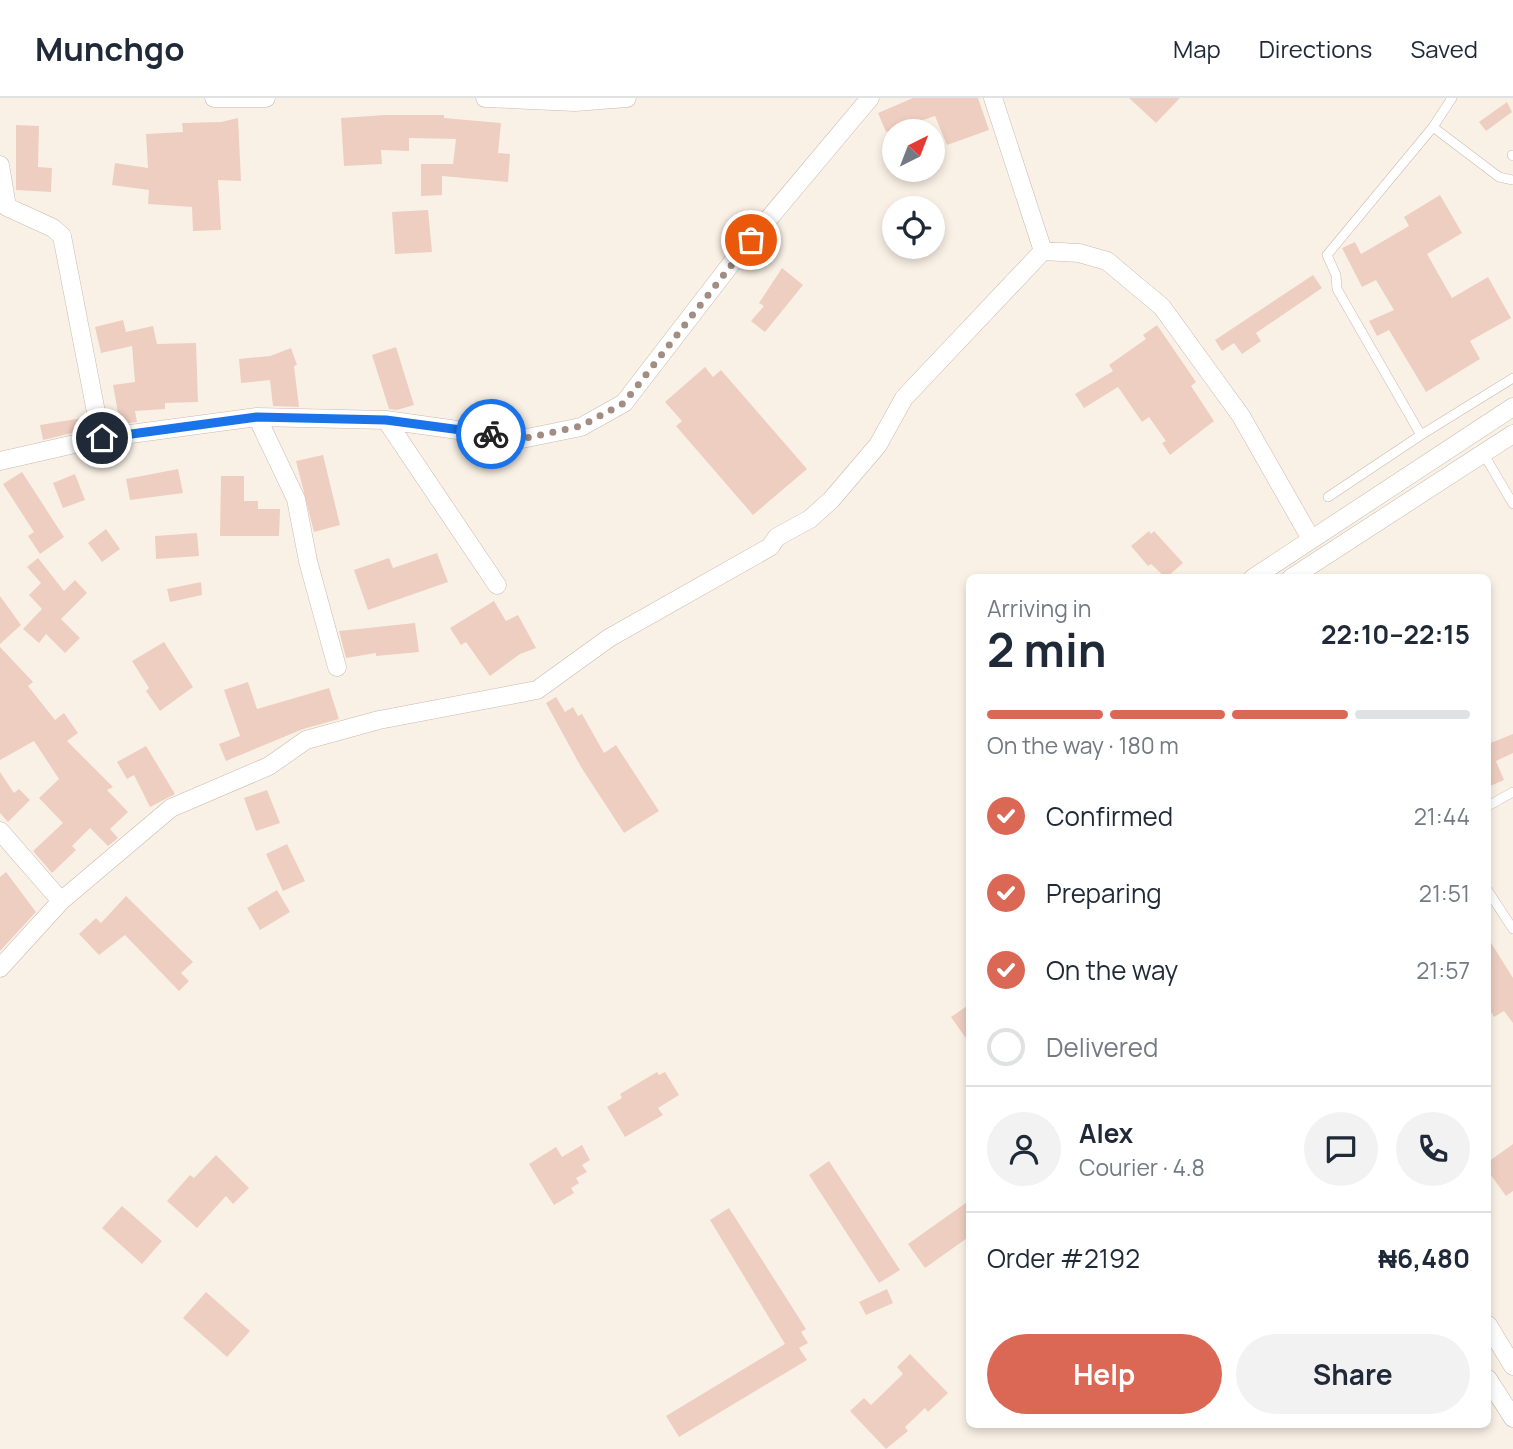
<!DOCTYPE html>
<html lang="en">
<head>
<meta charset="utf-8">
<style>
  :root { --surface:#fff; --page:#f2f2f3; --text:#1f2937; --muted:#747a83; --line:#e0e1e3; --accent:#db6755 }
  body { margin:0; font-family:Manrope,sans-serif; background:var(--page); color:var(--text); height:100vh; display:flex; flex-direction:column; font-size:26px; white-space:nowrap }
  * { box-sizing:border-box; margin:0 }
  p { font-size:23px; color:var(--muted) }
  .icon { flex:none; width:38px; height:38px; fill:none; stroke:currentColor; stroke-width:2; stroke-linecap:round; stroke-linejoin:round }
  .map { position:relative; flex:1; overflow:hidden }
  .panel { position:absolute; left:966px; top:476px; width:525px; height:854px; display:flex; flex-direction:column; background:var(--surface); border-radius:10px; box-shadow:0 4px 10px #0003 }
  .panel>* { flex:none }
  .needle { width:46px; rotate:42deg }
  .buttons { position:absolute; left:882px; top:21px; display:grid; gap:14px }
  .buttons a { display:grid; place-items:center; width:63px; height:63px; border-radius:50%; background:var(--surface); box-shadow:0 4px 10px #0003; font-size:35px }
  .pin { position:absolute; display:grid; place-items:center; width:60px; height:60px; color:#fff; margin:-30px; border:4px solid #fff; border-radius:50%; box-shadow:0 2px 7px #0007 }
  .courier { position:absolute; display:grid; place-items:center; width:70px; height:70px; margin:-35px; border:5px solid #1a73e8; border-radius:50%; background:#fff; color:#222; box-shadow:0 2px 9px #0007 }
  .head em { font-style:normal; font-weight:700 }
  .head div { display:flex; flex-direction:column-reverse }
  .head { display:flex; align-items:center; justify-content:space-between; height:119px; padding:0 21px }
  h1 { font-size:46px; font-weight:700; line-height:52px }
  .bar { display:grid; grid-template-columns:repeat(4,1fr); gap:10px 7px; align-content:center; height:84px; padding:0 21px }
  .bar i { height:9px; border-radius:5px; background:var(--line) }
  .bar .current { background:var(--accent) }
  .bar p { grid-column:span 4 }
  .line { display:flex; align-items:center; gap:18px; padding:0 21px; border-top:2px solid var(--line) }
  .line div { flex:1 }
  .round { display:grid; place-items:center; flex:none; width:74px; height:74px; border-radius:37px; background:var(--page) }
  ol { padding:0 21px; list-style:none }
  li { display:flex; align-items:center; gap:21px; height:77px }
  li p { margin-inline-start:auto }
  li .icon { padding:7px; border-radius:50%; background:var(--accent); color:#fff; stroke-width:4 }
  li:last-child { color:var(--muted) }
  li i { width:38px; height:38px; border:4px solid var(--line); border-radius:50% }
  .cta { display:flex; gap:14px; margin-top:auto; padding:14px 21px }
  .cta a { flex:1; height:80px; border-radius:42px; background:var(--accent); color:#fff; font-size:28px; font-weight:700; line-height:80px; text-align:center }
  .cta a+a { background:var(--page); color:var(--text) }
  header { display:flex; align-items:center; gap:42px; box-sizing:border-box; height:98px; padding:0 35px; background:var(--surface); border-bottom:2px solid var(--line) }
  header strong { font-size:33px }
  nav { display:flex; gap:38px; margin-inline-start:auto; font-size:24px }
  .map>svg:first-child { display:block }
  .building { fill:#eecec0 }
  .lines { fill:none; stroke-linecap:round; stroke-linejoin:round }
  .lane-casing { stroke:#cbb8ad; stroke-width:10 }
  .street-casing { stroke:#cbb8ad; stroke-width:19 }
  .lane { stroke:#fff; stroke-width:9 }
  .street { stroke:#fff; stroke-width:18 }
  .done { stroke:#a28d83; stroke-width:7; stroke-dasharray:0 12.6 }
  .route { stroke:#1a73e8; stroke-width:9 }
</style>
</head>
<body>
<header>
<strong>Munchgo</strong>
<nav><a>Map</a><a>Directions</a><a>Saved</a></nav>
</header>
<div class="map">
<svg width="1513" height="1351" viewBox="0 0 1513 1351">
  <rect width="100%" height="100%" fill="#faf1e6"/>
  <path class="building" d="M913 0H978L989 32 947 47 935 18 886 34 878 15Z
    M1129 0H1180L1156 25Z
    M1507 4 1512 14 1486 33 1479 24Z
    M385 17H444V20L501 25 498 55 510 56 508 84 442 78V97L421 98V66H453L456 41 409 40V53L381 52 382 66 344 68 341 20Z
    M238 20 241 83 218 82 221 132 193 133 192 109 148 106 149 92 112 87 115 65 148 70 146 36 183 34 182 25 221 24Z
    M16 27 39 28 38 69 52 70 51 94 16 92Z
    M1440 97 1462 135 1427 156 1452 200 1488 179 1511 220 1470 243 1480 261 1426 294 1389 232 1377 238 1369 223 1394 212 1376 182 1362 189 1342 150 1355 144 1361 156 1409 128 1404 119Z
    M428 112 432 154 395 156 392 114Z
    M782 170 803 187 765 234 751 223 764 208 759 205Z
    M1313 177 1322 190 1256 235 1261 243 1242 256 1234 245 1222 253 1215 242Z
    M123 222 126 234 153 228 157 246 196 245 198 304 165 305V311L135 313 137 324 120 326 113 287 135 284 132 248 101 255 95 229Z
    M1157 227 1196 284 1191 288 1214 323 1170 357 1162 345 1166 343 1149 319 1142 324 1118 289 1084 310 1075 296 1113 273 1109 267 1146 241 1143 237Z
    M396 249 414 307 397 312 389 311 372 257Z
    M291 250 297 267 294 268 299 309 273 308 270 282 241 285 239 261 270 258Z
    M705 269 713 279 721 272 807 371 753 417 676 328 682 323 665 304Z
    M82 320 84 332 43 342 40 327Z
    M323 357 340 427 314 434 296 363Z
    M178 371 183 395 130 402 126 381Z
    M22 374 64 439 40 456 28 438 34 434 3 386Z
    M75 376 85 402 63 410 53 385Z
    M221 378H244V403H258V411H280L279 438H220Z
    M106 431 120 451 102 464 88 445Z
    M1149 433 1151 436 1154 433 1183 465 1166 480 1151 466 1148 468 1131 448Z
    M197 435 199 458 156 461 155 438Z
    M437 455 448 484 368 512 354 472 389 460 393 470Z
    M38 460 64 493 75 482 87 495 61 521 80 540 65 555 46 536 39 545 23 531 42 511 29 497 41 485 27 469Z
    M201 484 202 497 170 504 167 491Z
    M0 498 21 527 0 546Z
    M494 503 506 523 518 517 536 550 520 556 490 578 466 544 461 547 450 530Z
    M415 525 419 554 376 558V555L346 560 339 533Z
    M164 544 193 589 160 613 146 593 149 590 132 563Z
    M0 549 33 584 28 588 55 622 64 615 78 635 67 643 113 689 107 692 128 714 110 731 118 740 108 748 90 730 72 748 76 752 52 775 33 753 63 725 39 700 59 681 34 643 0 662Z
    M248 584 257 611 329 590 339 621 303 631 226 663 219 646 240 638 224 592Z
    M556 599 565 614 573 609 578 618 582 616 604 655 616 647 659 713 624 735 581 669 546 605Z
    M1513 636V655L1496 663 1504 682 1488 689V646Z
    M146 648 175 696 150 709 134 677 127 681 117 664Z
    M0 674 14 695 19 691 30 702 8 724 0 715Z
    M267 692 280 725 256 733 244 700Z
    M287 746 305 783 283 793 266 756Z
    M6 774 36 814 0 853V779Z
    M277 792 290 814 260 832 247 810Z
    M126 798 193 864 181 875 189 883 179 893 125 837 99 857 79 836 96 820 101 825Z
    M1488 840 1513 880V925L1504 913 1494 919 1488 909Z
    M970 906V946L951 919Z
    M657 974 659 977 665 974 679 997 658 1010 663 1017 625 1039 607 1009 622 1000 620 996Z
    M1513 1046V1093L1506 1098 1488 1073V1064Z
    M582 1047 590 1062 582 1067 587 1074 576 1080 579 1085 571 1090 574 1095 554 1107 529 1066 556 1049 562 1059Z
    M216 1057 249 1090 233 1106 226 1098 197 1130 167 1103 190 1077 194 1080Z
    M829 1063 900 1172 879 1185 809 1077Z
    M970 1102V1138L925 1170 908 1146Z
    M122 1108 162 1143 142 1166 102 1130Z
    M729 1110 806 1231 801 1234 808 1245 799 1250 807 1262 679 1339 666 1318 785 1246 710 1122Z
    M887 1191 893 1205 866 1217 859 1204Z
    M206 1194 250 1233 227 1259 183 1220Z
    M910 1256 948 1295 928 1314 925 1310 905 1329 908 1333 886 1351 850 1313 864 1300 871 1307 903 1276 897 1269Z"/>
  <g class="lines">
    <defs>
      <path id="lane" d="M1452 0 1433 29 1327 157 1336 177 1337 191 1421 337 1513 280
        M1433 29 1499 79 1513 82
        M1512 57 1513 58
        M1483 355 1513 406
        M1328 399 1421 337
        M1488 708 1513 694
        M1488 793 1513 831"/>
      <path id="street" d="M214 0H266
        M485 0 575 4 627 0
        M993 0 1043 153
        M0 67 7 109 53 130 62 138 101 340
        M257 319 296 401 308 463 337 569
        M386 322 497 487
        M0 363 101 340 257 319 386 322 522 341 581 329 624 305 734 162 870 0
        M1253 480 1513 309
        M1291 480 1513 336
        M0 733 61 803 171 710 269 668 306 642 379 622 537 592 609 540 770 449 777 439 810 421 831 402 878 347 904 300 1043 153 1079 155 1107 163 1162 209 1241 318 1311 441
        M0 870 61 803
        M1488 1227 1513 1268
        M1488 1281 1513 1320"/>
    </defs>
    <use href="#lane" class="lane-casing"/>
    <use href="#street" class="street-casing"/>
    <use href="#lane" class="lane"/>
    <use href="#street" class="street"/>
  </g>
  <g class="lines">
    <path class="done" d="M491 336 522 341 581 328 624 305 751 142"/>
    <path class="route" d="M102 340 257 319 386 322 491 336"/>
  </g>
</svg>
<div class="buttons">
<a><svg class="needle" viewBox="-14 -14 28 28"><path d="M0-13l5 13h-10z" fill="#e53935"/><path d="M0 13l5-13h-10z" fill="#747a83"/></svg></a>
<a><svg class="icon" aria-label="locate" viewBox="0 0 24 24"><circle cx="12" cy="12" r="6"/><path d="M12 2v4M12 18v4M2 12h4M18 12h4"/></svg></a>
</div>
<div class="pin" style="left:751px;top:142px;background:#ea580c"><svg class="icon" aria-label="bag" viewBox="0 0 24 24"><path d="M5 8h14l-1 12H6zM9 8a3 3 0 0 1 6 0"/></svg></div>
<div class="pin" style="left:102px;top:340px;background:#1f2937"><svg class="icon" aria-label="home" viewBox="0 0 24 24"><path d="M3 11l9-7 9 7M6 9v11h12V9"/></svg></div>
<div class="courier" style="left:491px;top:336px"><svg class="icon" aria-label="bike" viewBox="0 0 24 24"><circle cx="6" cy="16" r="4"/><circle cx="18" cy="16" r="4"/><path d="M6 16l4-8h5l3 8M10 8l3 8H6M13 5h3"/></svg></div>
<section class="panel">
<div class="head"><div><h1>2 min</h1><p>Arriving in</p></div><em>22:10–22:15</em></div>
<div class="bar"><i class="current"></i><i class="current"></i><i class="current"></i><i></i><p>On the way · 180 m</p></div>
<ol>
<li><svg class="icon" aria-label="check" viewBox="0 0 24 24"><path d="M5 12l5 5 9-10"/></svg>Confirmed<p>21:44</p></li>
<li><svg class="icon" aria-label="check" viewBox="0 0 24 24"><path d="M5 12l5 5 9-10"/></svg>Preparing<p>21:51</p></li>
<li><svg class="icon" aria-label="check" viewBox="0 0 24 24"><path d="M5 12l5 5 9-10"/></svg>On the way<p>21:57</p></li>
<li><i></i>Delivered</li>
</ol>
<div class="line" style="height:126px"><a class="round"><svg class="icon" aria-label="person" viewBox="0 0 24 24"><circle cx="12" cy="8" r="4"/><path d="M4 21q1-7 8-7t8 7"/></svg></a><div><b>Alex</b><p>Courier · 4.8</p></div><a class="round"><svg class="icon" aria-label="chat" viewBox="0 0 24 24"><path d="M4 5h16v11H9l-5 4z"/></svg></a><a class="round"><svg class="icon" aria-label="phone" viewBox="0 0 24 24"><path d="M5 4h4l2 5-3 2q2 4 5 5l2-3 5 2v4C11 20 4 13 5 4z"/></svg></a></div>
<div class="line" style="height:91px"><div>Order #2192</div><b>₦6,480</b></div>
<div class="cta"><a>Help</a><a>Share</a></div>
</section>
</div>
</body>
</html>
